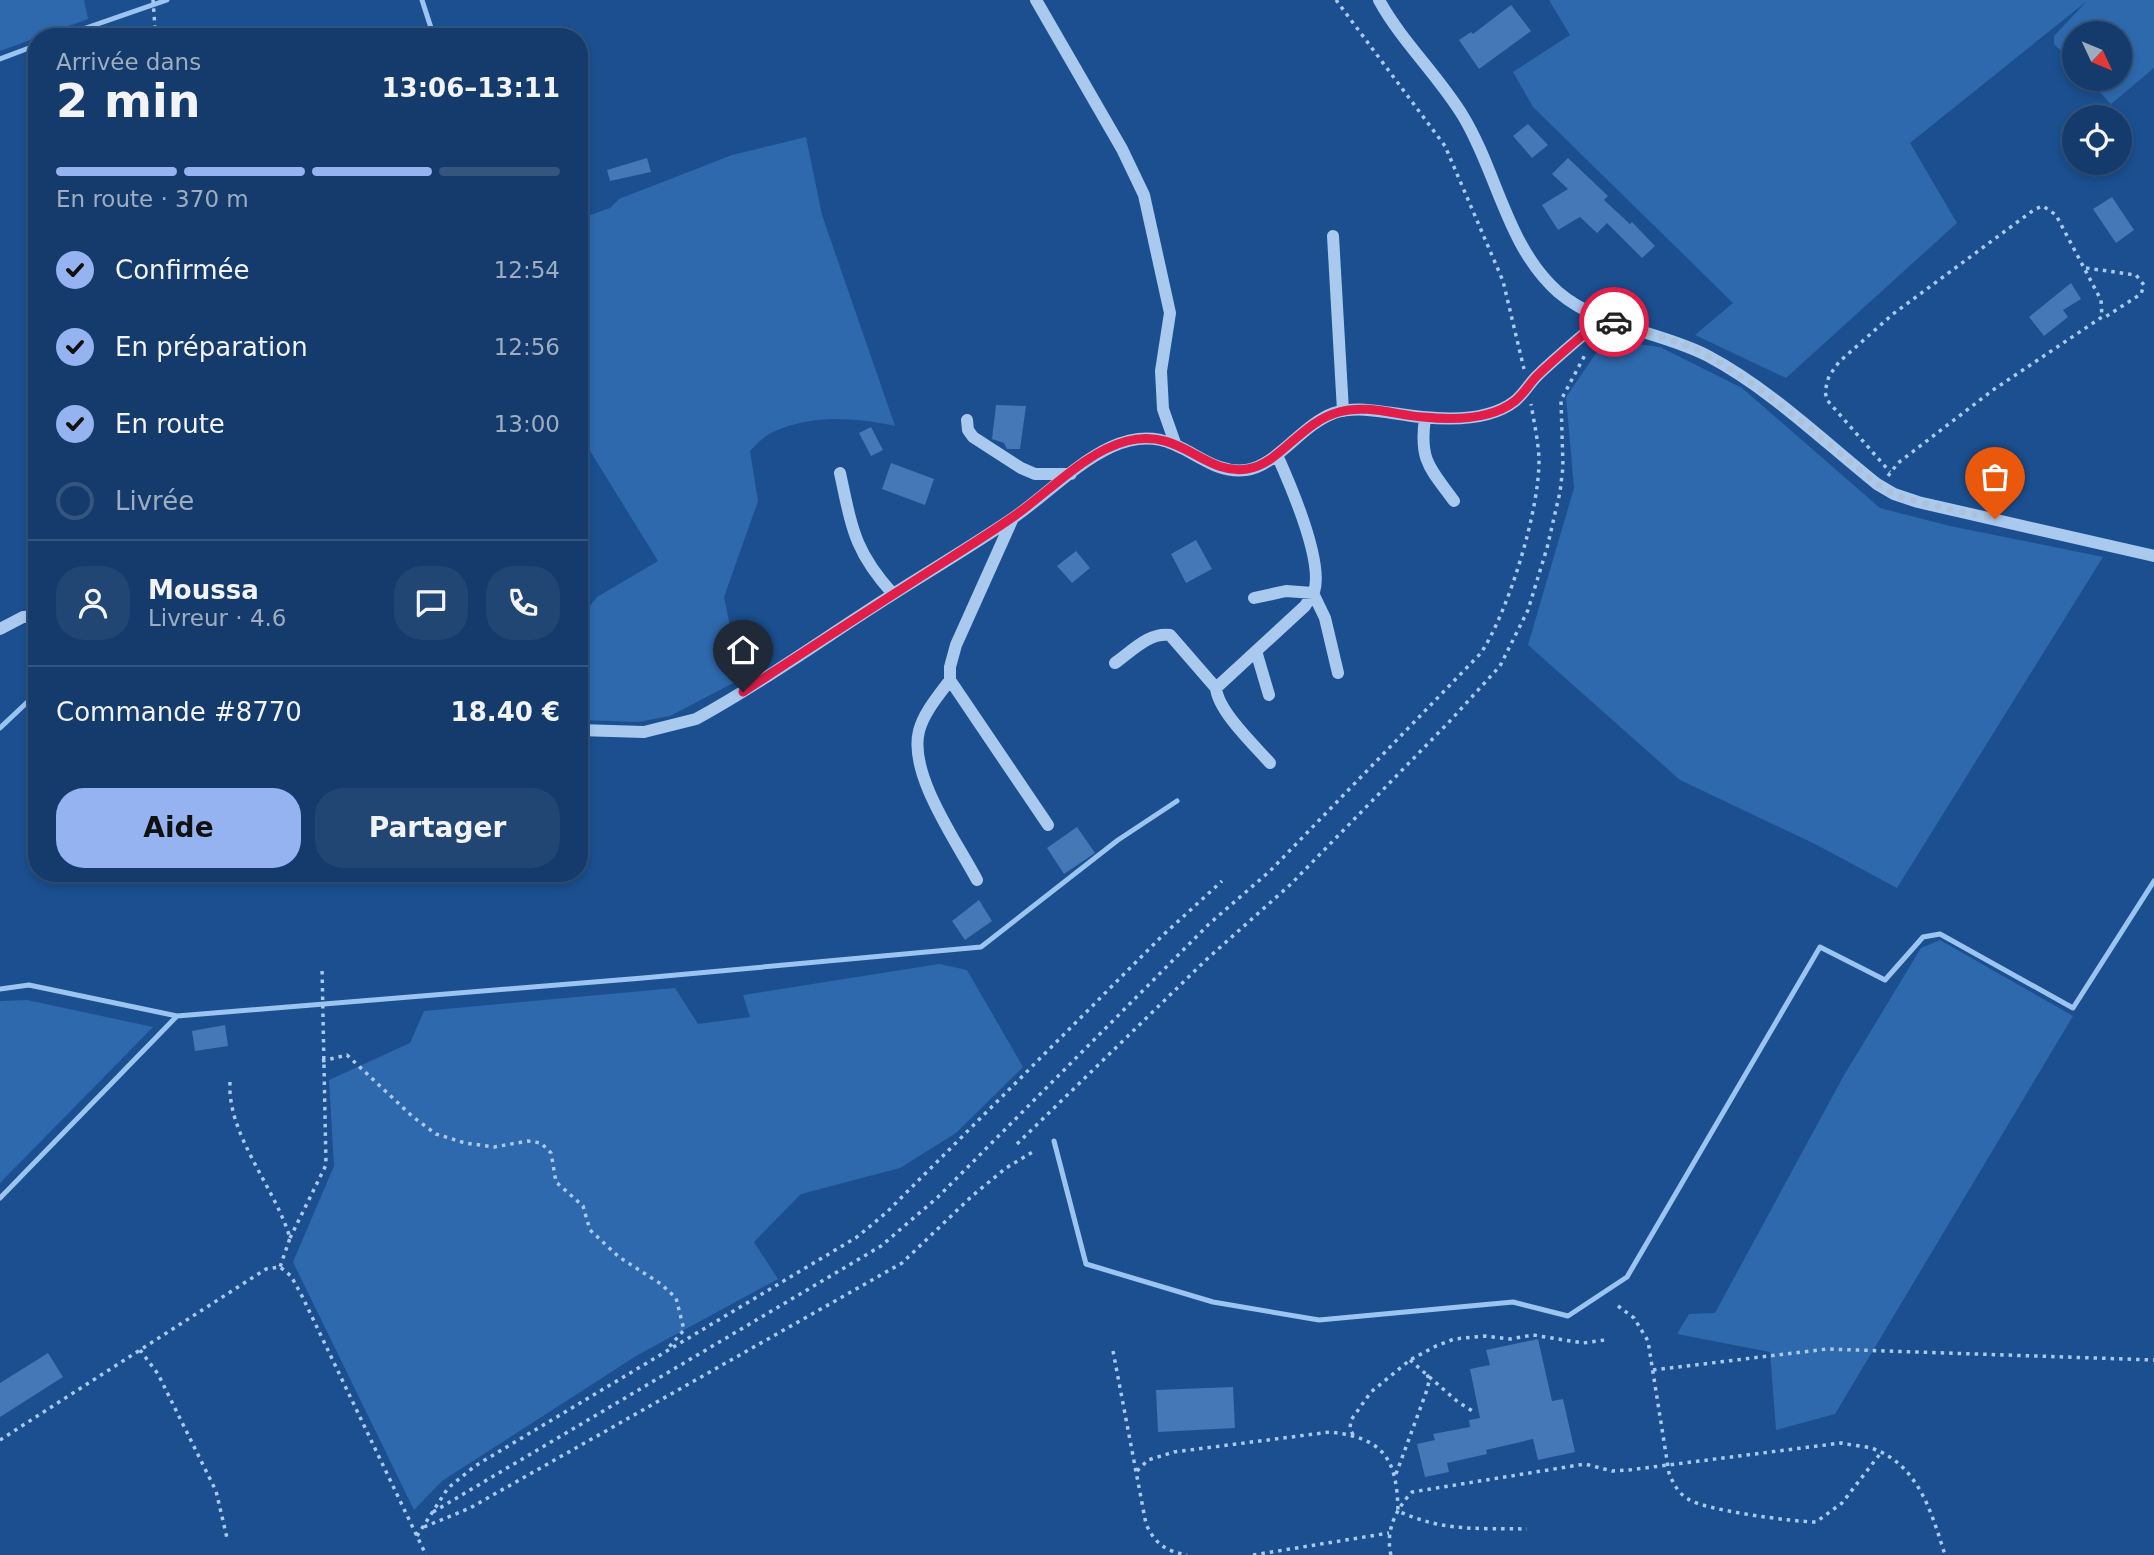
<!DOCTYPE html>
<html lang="fr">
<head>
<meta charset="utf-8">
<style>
  :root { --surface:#143b6b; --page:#214673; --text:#f1f3f6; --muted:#9dadc1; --line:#33557e; --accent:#95b2f1 }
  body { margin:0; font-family:"DejaVu Sans",sans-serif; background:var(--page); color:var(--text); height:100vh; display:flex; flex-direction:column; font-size:26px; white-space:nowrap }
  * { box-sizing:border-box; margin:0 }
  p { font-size:23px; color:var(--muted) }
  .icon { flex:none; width:38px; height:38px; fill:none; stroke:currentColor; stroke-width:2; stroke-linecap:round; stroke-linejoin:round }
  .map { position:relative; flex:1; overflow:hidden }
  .drawer { position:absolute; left:28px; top:28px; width:560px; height:854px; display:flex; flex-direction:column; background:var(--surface); border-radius:28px; box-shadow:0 4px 10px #0003,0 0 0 2px var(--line) }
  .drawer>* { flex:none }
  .needle { width:46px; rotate:134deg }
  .controls { position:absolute; left:2062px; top:21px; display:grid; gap:14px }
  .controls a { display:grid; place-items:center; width:70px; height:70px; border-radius:50%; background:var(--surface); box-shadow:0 4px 10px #0003,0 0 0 2px var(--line); font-size:35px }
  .pin { position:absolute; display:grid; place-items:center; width:60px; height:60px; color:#fff; margin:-72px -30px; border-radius:50% 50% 50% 0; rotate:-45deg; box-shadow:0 0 7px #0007 }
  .pin .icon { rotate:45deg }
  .courier { position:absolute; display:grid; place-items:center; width:70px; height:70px; margin:-35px; border:5px solid #e11d48; border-radius:50%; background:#fff; color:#222; box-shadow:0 2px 9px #0007 }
  .overview em { font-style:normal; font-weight:700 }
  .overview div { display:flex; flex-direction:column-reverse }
  .overview { display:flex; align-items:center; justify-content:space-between; height:119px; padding:0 28px }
  h1 { font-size:46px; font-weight:700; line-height:52px }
  .bar { display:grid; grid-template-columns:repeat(4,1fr); gap:10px 7px; align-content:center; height:84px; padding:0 28px }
  .bar i { height:9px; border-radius:5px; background:var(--line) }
  .bar .on { background:var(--accent) }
  .bar p { grid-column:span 4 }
  .line { display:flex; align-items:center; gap:18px; padding:0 28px; border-top:2px solid var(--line) }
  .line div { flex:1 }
  .round { display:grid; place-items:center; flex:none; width:74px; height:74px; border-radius:28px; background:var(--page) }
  ol { padding:0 28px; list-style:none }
  li { display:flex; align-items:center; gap:21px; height:77px }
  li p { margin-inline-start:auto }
  li .icon { padding:7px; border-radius:50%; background:var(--accent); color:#111; stroke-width:4 }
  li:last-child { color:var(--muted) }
  li i { width:38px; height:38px; border:4px solid var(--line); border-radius:50% }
  .action { display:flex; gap:14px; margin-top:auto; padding:14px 28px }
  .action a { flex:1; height:80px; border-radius:28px; background:var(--accent); color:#111; font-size:28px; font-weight:700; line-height:80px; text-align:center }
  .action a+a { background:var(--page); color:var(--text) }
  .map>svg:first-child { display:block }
  .green { fill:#2e69ad }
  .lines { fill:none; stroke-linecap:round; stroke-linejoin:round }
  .stream { stroke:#9cc4f0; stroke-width:5 }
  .building { fill:#4478b7 }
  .path { stroke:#a9c9ee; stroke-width:3.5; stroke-dasharray:3.5 5; stroke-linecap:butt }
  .minor { stroke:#a9c9ee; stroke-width:12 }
  .done { stroke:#afc1d8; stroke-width:7; stroke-dasharray:0 12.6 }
  .route { stroke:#e11d48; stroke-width:9 }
</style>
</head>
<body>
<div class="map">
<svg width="2154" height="1555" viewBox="0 0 2154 1555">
  <rect width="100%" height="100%" fill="#1b4f8f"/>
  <path class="green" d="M0 0H84L88 19 0 51Z
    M1549 0H2154V68L2111 104 2087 79H2119V33H2074V65L2054 44V36L2087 1 1910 143 1957 223 1786 378 1695 335 1733 303 1533 107 1513 72 1570 35Z
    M806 137 822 215 895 426C856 417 809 414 771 433 763 437 756 445 750 451L758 501 724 597 741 679 670 716 638 722 579 720V620L597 597 658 561 579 433V219L610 208 619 199 732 155Z
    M1605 340 1660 347 1742 388 1880 508 1950 526 2103 557 1897 888 1815 844 1680 780 1528 645 1574 488 1566 397Z
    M1940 940 2073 1016 1835 1414 1776 1430 1770 1352 1677 1334 1689 1314 1715 1313 1843 1077 1921 948Z
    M939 964 967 970 1023 1067 956 1133 900 1168 801 1194 754 1242 778 1279 636 1356 442 1481 414 1510 293 1262 334 1166 329 1080 410 1043 424 1011 675 988 698 1024 750 1017 743 995Z
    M27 1000 153 1027 0 1183V1001Z"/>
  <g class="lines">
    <path class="stream" d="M422 0 434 37
      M60 37 167 0
      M0 59 37 45
      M0 728 37 693
      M0 989 29 985 177 1016
      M1054 1141 1086 1264 1213 1302 1319 1320 1513 1302 1568 1316 1627 1277 1820 947 1885 980 1923 937 1940 934 2073 1008 2154 881
      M0 1198 177 1016 643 978 981 947 1118 840 1177 801"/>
  </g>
  <path class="building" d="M1511 5 1531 31 1479 69 1459 40 1471 32 1473 34Z
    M1528 124 1548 145 1532 158 1513 136Z
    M647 158 651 172 610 181 607 170Z
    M1568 158 1608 196 1604 200 1630 224 1632 222 1655 246 1642 258 1607 223 1597 233 1580 217 1558 230 1542 205 1568 189 1552 174Z
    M2112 197 2134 230 2116 243 2093 209Z
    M2071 283 2081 299 2063 310 2068 317 2044 336 2029 317Z
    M996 405 1026 406 1020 449H1007L1004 443 992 439Z
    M871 427 883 450 871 456 859 433Z
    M891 463 934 479 925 505 882 489Z
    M1196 540 1212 569 1186 583 1171 554Z
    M1076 551 1090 568 1072 583 1057 566Z
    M1077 827 1095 853 1064 874 1047 848Z
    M979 900 992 921 965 940 952 921Z
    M225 1025 228 1046 195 1051 192 1031Z
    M1538 1339 1552 1401 1563 1399 1575 1452 1538 1460 1533 1439 1486 1450 1487 1454 1447 1463 1449 1472 1425 1477 1417 1444 1435 1440 1433 1434 1470 1427 1469 1420 1480 1418 1470 1369 1490 1365 1486 1350Z
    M48 1353 63 1377 0 1417V1383Z
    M1233 1387 1235 1428 1158 1432 1156 1390Z"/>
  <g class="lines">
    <path class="path" d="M153 0 155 28 159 37
      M1336 0 1445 146 1503 281 1524 369
      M2086 268 2136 275 2144 285 2141 294 2102 319
      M1888 476 1898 463 1993 390 2102 317 2101 300 2056 215 2043 206 2035 209 1893 314 1839 362 1829 376 1825 391 1827 400 1890 472
      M322 1061 347 1055 413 1117 436 1134 465 1143 494 1147 528 1141 541 1143 551 1153 556 1182 583 1206 590 1230 619 1257 661 1284 676 1298 684 1330 669 1347
      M230 1082C227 1135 275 1187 290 1238L280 1267
      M1017 1144 1207 959 1291 884 1449 722 1500 666 1528 610 1547 548 1560 492 1563 467 1561 400 1586 353
      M290 1238 326 1165 322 967
      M1618 1306 1634 1318 1648 1341 1669 1473C1673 1483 1678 1493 1688 1499 1703 1510 1794 1522 1816 1522L1842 1503 1880 1454
      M140 1350 158 1374 216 1491 227 1538
      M1113 1351 1146 1524C1155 1544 1166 1551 1187 1555
      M1410 1360 1458 1402 1474 1412
      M1653 1370 1827 1349 2154 1360
      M1353 1435 1350 1428 1351 1420 1371 1392 1410 1360 1436 1346 1454 1339 1485 1336 1510 1339 1533 1335 1583 1343 1605 1340
      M0 1440 266 1269 280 1267 291 1276 302 1296 426 1555
      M1137 1471 1148 1460 1174 1452 1330 1432C1385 1438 1397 1460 1398 1511 1444 1532 1477 1528 1527 1529
      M1396 1474 1427 1390 1429 1381 1427 1373
      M433 1512 881 1246 938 1197 1209 924 1270 871 1481 653C1509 610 1540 509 1539 458 1538 440 1534 422 1531 404
      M424 1527 470 1508 902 1263 972 1196 1006 1168 1036 1150
      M417 1536 448 1488 475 1466 857 1237 887 1212 1161 937 1222 881
      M1253 1555 1389 1533
      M1391 1555C1385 1531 1396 1509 1412 1492L1585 1464 1612 1471 1629 1470 1841 1443C1851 1445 1864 1446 1874 1449 1919 1466 1932 1514 1945 1555"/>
    <path class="minor" d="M1036 0 1122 149 1144 195 1170 313 1161 371 1163 409 1175 443
      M1379 0C1402 42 1438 75 1463 116 1497 172 1507 247 1558 292 1600 328 1660 331 1708 356 1770 389 1822 440 1877 484L1894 494 1918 502 2154 556
      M1333 236 1343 411
      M1425 418C1419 461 1430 468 1454 501
      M967 420 968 430 973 437 1021 468 1035 474H1071
      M840 473C852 528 854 551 893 594
      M1254 598 1286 591 1313 593 1325 618 1338 673
      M0 629 23 617 37 616
      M1256 651 1269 695
      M1115 663C1132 651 1149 632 1170 635L1216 688
      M950 680V667L956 645 1013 518
      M579 730 644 732 696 719C756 686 813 646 870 609 917 578 966 550 1013 518 1046 495 1075 464 1111 447 1177 417 1197 476 1246 470 1277 466 1301 425 1334 413 1362 404 1394 415 1423 417 1452 420 1491 420 1515 401 1525 393 1530 382 1539 374 1560 354 1582 336 1603 318
      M1270 763C1254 745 1218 711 1216 688L1305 606C1308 601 1312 597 1314 592 1324 562 1290 484 1277 455
      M977 880C957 842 908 774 919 731 924 712 939 695 950 680L1048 825"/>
  </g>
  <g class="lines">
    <path class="done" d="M1614 322C1646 332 1680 340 1710 357 1771 392 1823 440 1877 484L1894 494 1918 502 1995 519"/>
    <path class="route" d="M743 692C799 655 855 619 911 583 945 561 980 540 1013 517 1048 493 1085 452 1127 441 1181 427 1204 476 1247 469 1279 465 1301 422 1339 412 1366 404 1396 415 1423 417 1452 420 1491 420 1515 401 1525 393 1530 382 1539 374 1560 354 1582 336 1603 318L1614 322"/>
  </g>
</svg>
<div class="controls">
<a><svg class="needle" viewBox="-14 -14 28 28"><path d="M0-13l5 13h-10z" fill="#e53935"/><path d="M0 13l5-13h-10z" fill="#9dadc1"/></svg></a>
<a><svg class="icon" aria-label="locate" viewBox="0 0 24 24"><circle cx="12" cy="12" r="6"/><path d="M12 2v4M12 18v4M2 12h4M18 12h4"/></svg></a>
</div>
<div class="pin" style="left:1995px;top:519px;background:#ea580c"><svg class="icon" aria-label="bag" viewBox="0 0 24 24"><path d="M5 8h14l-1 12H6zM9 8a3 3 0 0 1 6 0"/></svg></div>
<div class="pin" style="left:743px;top:692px;background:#1f2937"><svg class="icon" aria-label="home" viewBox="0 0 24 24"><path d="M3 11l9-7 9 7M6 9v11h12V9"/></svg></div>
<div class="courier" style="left:1614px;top:322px"><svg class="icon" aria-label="car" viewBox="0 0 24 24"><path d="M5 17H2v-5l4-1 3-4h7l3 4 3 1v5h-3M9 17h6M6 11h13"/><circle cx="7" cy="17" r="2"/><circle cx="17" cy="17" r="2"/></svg></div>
<section class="drawer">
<div class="overview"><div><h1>2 min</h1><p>Arrivée dans</p></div><em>13:06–13:11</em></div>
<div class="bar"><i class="on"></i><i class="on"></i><i class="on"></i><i></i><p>En route · 370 m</p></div>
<ol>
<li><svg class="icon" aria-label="check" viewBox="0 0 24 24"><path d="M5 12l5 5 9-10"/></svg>Confirmée<p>12:54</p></li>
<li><svg class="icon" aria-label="check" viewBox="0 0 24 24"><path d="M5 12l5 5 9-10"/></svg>En préparation<p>12:56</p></li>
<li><svg class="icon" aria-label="check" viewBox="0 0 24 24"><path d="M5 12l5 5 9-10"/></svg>En route<p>13:00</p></li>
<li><i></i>Livrée</li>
</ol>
<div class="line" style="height:126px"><a class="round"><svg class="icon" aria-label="person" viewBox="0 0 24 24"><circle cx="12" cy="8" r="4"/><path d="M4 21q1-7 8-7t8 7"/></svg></a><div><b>Moussa</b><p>Livreur · 4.6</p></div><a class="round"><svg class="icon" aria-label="chat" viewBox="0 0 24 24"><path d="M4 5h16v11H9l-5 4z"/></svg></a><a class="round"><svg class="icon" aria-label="phone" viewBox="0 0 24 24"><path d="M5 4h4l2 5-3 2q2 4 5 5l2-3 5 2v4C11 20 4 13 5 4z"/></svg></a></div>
<div class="line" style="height:91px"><div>Commande #8770</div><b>18.40 €</b></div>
<div class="action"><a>Aide</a><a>Partager</a></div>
</section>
</div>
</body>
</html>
